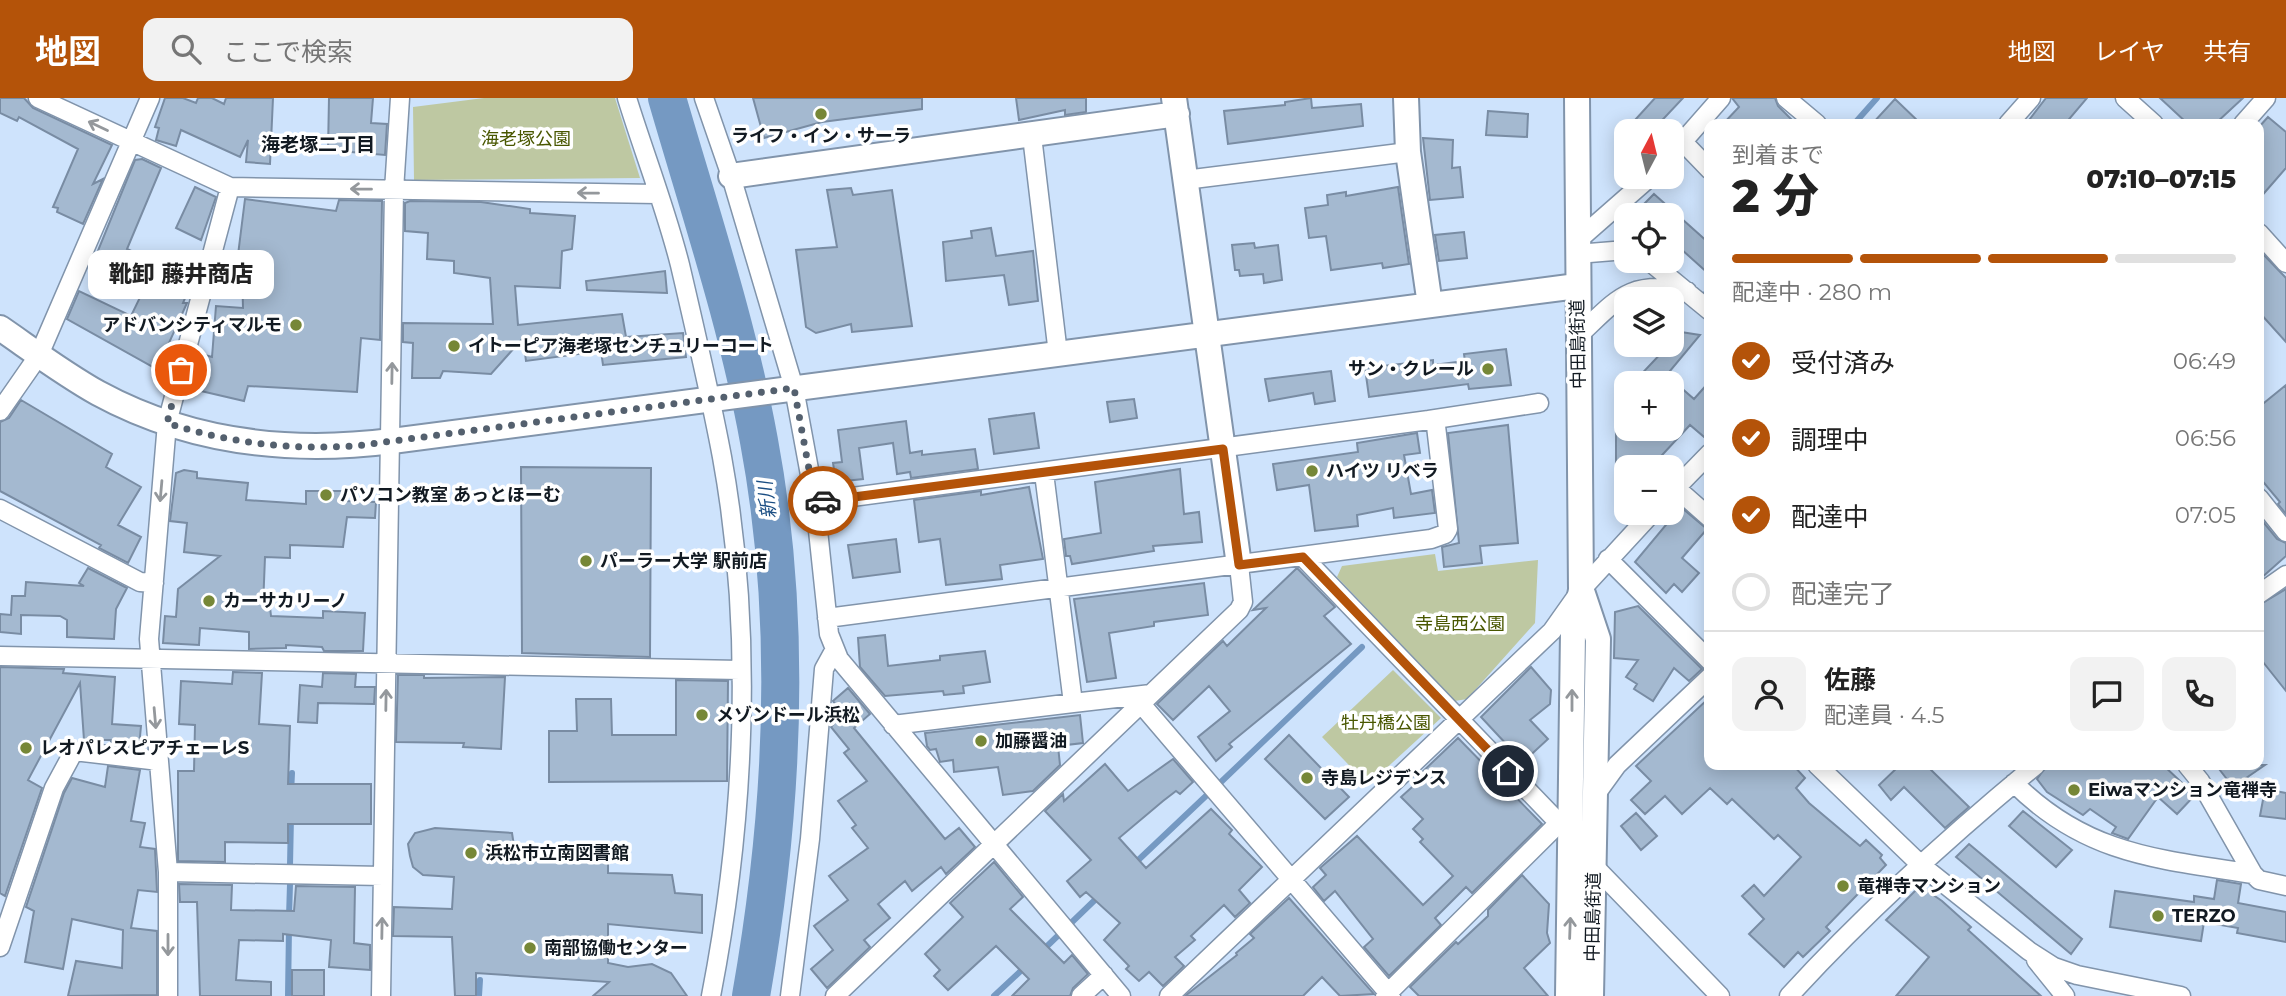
<!DOCTYPE html>
<html lang="ja">
<head>
<meta charset="utf-8">
<style>
  :root { --surface:#fff; --page:#f2f2f2; --text:#222; --muted:#767676; --line:#e0e0e0; --accent:#b45309 }
  body { margin:0; font-family:Montserrat,"Noto Sans JP",sans-serif; background:var(--page); color:var(--text); height:100vh; display:flex; flex-direction:column; font-size:26px; white-space:nowrap }
  * { box-sizing:border-box; margin:0 }
  p { font-size:23px; color:var(--muted) }
  .icon { flex:none; width:38px; height:38px; fill:none; stroke:currentColor; stroke-width:2; stroke-linecap:round; stroke-linejoin:round }
  .map { position:relative; flex:1; overflow:hidden }
  .side { position:absolute; left:1704px; top:21px; width:560px; height:651px; display:flex; flex-direction:column; background:var(--surface); border-radius:14px; box-shadow:0 4px 18px #0003 }
  .side>* { flex:none }
  .needle { width:46px; rotate:7deg }
  .buttons { position:absolute; left:1614px; top:21px; display:grid; gap:14px }
  .buttons a { display:grid; place-items:center; width:70px; height:70px; border-radius:14px; background:var(--surface); box-shadow:0 4px 18px #0003; font-size:35px }
  .pin { position:absolute; display:grid; place-items:center; width:60px; height:60px; color:#fff; margin:-30px; border:4px solid #fff; border-radius:50%; box-shadow:0 2px 7px #0007 }
  .courier { position:absolute; display:grid; place-items:center; width:70px; height:70px; margin:-35px; border:5px solid #b45309; border-radius:50%; background:#fff; color:#222; box-shadow:0 2px 9px #0007 }
  .bubble { position:absolute; height:49px; border-radius:14px; background:var(--surface); box-shadow:0 4px 18px #0003; font-size:23px; font-weight:800; line-height:49px; text-align:center }
  .head em { font-style:normal; font-weight:800 }
  .head div { display:flex; flex-direction:column-reverse }
  .head { display:flex; align-items:center; justify-content:space-between; height:119px; padding:0 28px }
  h1 { font-size:46px; font-weight:800; line-height:52px }
  .bar { display:grid; grid-template-columns:repeat(4,1fr); gap:10px 7px; align-content:center; height:84px; padding:0 28px }
  .bar i { height:9px; border-radius:5px; background:var(--line) }
  .bar .on { background:var(--accent) }
  .bar p { grid-column:span 4 }
  .line { display:flex; align-items:center; gap:18px; padding:0 28px; border-top:2px solid var(--line) }
  .line div { flex:1 }
  .round { display:grid; place-items:center; flex:none; width:74px; height:74px; border-radius:14px; background:var(--page) }
  ol { padding:0 28px; list-style:none }
  li { display:flex; align-items:center; gap:21px; height:77px }
  li p { margin-inline-start:auto }
  li .icon { padding:7px; border-radius:50%; background:var(--accent); color:#fff; stroke-width:4 }
  li:last-child { color:var(--muted) }
  li i { width:38px; height:38px; border:4px solid var(--line); border-radius:50% }
  header { display:flex; align-items:center; gap:42px; box-sizing:border-box; height:98px; padding:0 35px; background:var(--accent); color:#fff }
  header strong { font-size:33px }
  nav { display:flex; gap:38px; margin-inline-start:auto; font-size:24px }
  .search { width:490px; height:63px; background:var(--page); display:flex; align-items:center; gap:18px; box-sizing:border-box; padding:0 24px; border-radius:14px; color:var(--muted); font-size:26px }
  .map>svg:first-child { display:block }
  .green { fill:#bec8a2 }
  .lines { fill:none; stroke-linecap:round; stroke-linejoin:round }
  .stream { stroke:#7599c2; stroke-width:6 }
  .river { stroke:#7599c2; stroke-width:38 }
  .building { fill:#a4b9d0; stroke:#798ca3; stroke-width:2 }
  .street-casing { stroke:#8194ab; stroke-width:21 }
  .secondary-casing { stroke:#8194ab; stroke-width:28 }
  .street { stroke:#fff; stroke-width:18 }
  .secondary { stroke:#fff; stroke-width:24 }
  .oneway { stroke:#94989c }
  .done { stroke:#54606e; stroke-width:7; stroke-dasharray:0 12.6 }
  .route { stroke:#b45309; stroke-width:9 }
  .poi-dot { fill:#768737; stroke:#fff; stroke-width:2.5 }
  .labels { text-anchor:middle; dominant-baseline:central; stroke-width:7; stroke-linejoin:round; paint-order:stroke }
  .poi-label { font-size:18px; font-weight:bold; fill:#121a22; stroke:#fff; text-anchor:start }
  .park-label { font-size:18px; fill:#495700; stroke:#fff }
  .street-label { font-size:18px; fill:#121a22; stroke:#fff }
  .neighbourhood-label { font-size:19px; font-weight:bold; fill:#121a22; stroke:#fff }
  .water-label { font-size:19px; font-style:italic; fill:#1b4e83; stroke:#fff }
</style>
</head>
<body>
<header>
<strong>地図</strong>
<div class="search"><svg class="icon" aria-label="search" viewBox="0 0 24 24"><circle cx="10" cy="10" r="6"/><path d="M15 15l6 6"/></svg>ここで検索</div>
<nav><a>地図</a><a>レイヤ</a><a>共有</a></nav>
</header>
<div class="map">
<svg width="2286" height="898" viewBox="0 0 2286 898">
  <rect width="100%" height="100%" fill="#cee3fc"/>
  <path class="green" d="M484 0H615L640 80 414 82 413 9Z
    M1435 456 1438 473 1538 462 1535 525 1467 601 1455 603 1337 479 1342 468Z
    M1393 572 1441 620 1368 687 1322 639Z"/>
  <g class="lines">
    <path class="stream" d="M1854 26 1877 0
      M1706 195 1710 190
      M1221 684 1362 549
      M291 695 292 675
      M290 767 291 719
      M1133 767 1208 696
      M289 819 290 786
      M1041 854 1099 798
      M288 898 289 830
      M479 898 480 882
      M994 898 1026 868"/>
    <path class="river" d="M667 0C700 114 738 227 759 343 793 525 783 717 751 898"/>
  </g>
  <path class="building" d="M0 0H24L33 10 112 47 93 86 103 81 83 126 57 114 58 110 53 109 78 51 19 19 17 23 0 15Z
    M165 0H183L196 5 198 0H212L224 6 226 0H273L270 66 246 64 248 42 240 59 181 32 176 48 156 42 159 30 155 29Z
    M329 0H373L371 25 387 26 385 57 328 52Z
    M753 0H922V11L822 24 764 40Z
    M1016 0H1086V14L1065 17V12L1019 22Z
    M1311 0 1312 10 1361 6 1363 28 1228 46 1224 13 1285 7V4Z
    M1655 0H1683L1652 33H1625Z
    M1732 0H1775L1778 8 1796 26H1723L1739 9Z
    M2046 0H2087L2065 26H2026Z
    M2160 0H2243L2215 26H2188Z
    M1895 1 1921 26H1872Z
    M1488 13 1528 16 1527 39 1486 37Z
    M2268 19 2286 34V70L2259 101V29Z
    M1423 40 1453 42 1452 70 1460 69 1463 99 1430 102Z
    M142 61 161 70 127 151 193 181 183 205H187L168 247 175 249 162 274 67 221 79 193 131 218 147 185 95 160 135 62Z
    M195 89 216 99 201 142 176 130Z
    M1398 89 1409 166 1383 170 1382 165 1331 172 1326 138 1309 140 1305 110 1328 107 1327 97 1346 94V98Z
    M851 90 853 97 892 92 912 228 852 234 851 226 816 235 806 229 796 152 837 149 827 92Z
    M1654 96 1710 146V177L1671 142V117H1652L1642 108Z
    M245 101 336 113 339 102 382 103 380 242 361 240 357 294 248 288 244 303 188 290 198 255 212 259 216 208 243 210 242 173H236Z
    M410 103 481 104 530 111V115L575 118 572 151 562 153 560 190 515 188 518 227 622 216 626 239 683 235 686 259 603 267 601 253 526 263 523 240 491 276 443 273 440 280H412L413 245 403 244V225L493 226 490 180 454 175V163L427 161 428 135 405 133V105Z
    M991 130 996 158 1033 153 1038 203 1009 207 1004 177 946 183 943 144 972 140 971 133Z
    M1464 134 1467 160 1439 163 1435 137Z
    M1254 145 1255 150 1278 147 1282 182 1264 185 1263 176 1240 178 1239 172H1235L1232 147Z
    M2259 152 2286 180V244L2259 214Z
    M665 173 667 195 587 192 586 183Z
    M1681 234 1700 237 1660 285H1633Z
    M1506 251 1511 287 1469 291 1468 286 1369 299 1365 270 1433 262V267L1465 263 1464 256Z
    M1331 273 1335 303 1315 306 1313 295 1269 303 1265 281Z
    M1671 281 1694 301 1710 283V344L1690 327 1651 369H1616V331H1671Z
    M2286 287V416L2278 406 2280 404 2259 379V309Z
    M1134 301 1137 320 1110 324 1107 304Z
    M21 302 112 356 106 369 141 389 118 427 141 439 128 465 99 450 101 447 0 393V324L9 320Z
    M1034 315 1039 350 994 356 989 321Z
    M906 323 910 355 922 353V357L975 351 978 371 911 380 910 374 897 376 893 345 859 350 863 381 836 384 833 365 842 364 838 332Z
    M1508 327 1518 445 1480 448 1482 465 1444 469 1442 449 1459 445 1448 335Z
    M1417 335 1420 355 1404 357 1411 396 1432 392 1435 415 1394 420 1393 410 1357 417 1358 428 1315 433 1309 387 1277 392 1273 366 1358 354 1357 345Z
    M521 369 651 370 650 559 522 555Z
    M1180 371 1184 416 1199 414 1202 444 1153 448 1154 453 1072 466 1070 458H1066L1064 441 1101 435 1095 384Z
    M184 372 197 374V380L248 385 246 402 306 406V393H345V403L376 404 375 420 347 419 343 449 290 447V460L265 459 263 509H270L271 518 323 520V513L365 515 363 553H324L322 549 286 547V550L249 551V534L200 530 199 547 163 545 165 518 176 519 178 491 220 458 184 454 187 425 170 423 176 375Z
    M1029 389 1043 461 1000 467 1002 481 946 487 940 441 919 444 914 402 981 393V397Z
    M1676 405 1707 431 1682 460 1699 475 1682 494 1674 486 1666 495 1635 464 1671 421V406Z
    M2260 420 2277 441 2286 445V458L2259 482Z
    M896 441 900 474 853 480 848 447Z
    M88 470 127 490 116 511 114 541 67 539V522L60 518 21 517V536L0 534V516L11 517 12 498H25L26 484 84 488 79 485Z
    M1297 470 1335 509 1324 518 1351 546 1229 646 1232 649 1216 663 1198 639 1230 613 1209 588 1173 622 1157 606 1223 543 1227 548 1266 510 1253 512Z
    M1204 485 1208 517 1154 524V528L1109 535 1116 580 1087 584 1074 501Z
    M2286 491V593L2259 559V507Z
    M1638 508 1702 571 1689 583 1674 570 1653 603 1634 591 1637 586 1626 579 1638 562 1614 560 1615 514Z
    M885 537 888 568 940 562V558L985 553 990 584 963 588 964 595 944 597 943 593 885 598 860 569 858 540Z
    M0 569 64 571 63 575 115 579 112 626 141 628 139 649 111 646V642H84L80 585 28 682 42 690 5 798 0 795Z
    M1531 569 1551 592 1550 606 1530 622 1548 641 1523 664 1481 619Z
    M233 574 262 575 259 626 290 628 288 686H371V726H288V745L225 744V764L178 763V673H194L195 627 179 626 181 583 232 586Z
    M323 575 356 576 355 589H375L374 606 318 605 317 625 298 624 300 587 322 589Z
    M398 577H424V580L505 579 501 651 463 649 464 645 396 644Z
    M676 582 728 583 727 683 549 684V633H577L576 601H611L612 637H676Z
    M848 590 870 616 854 630 945 741 959 730 975 749 946 776 941 769 912 793 905 783 878 806 890 820 864 842 870 849 827 890 811 871 833 852 814 828 848 802 829 778 868 750 852 730 856 727 838 703 867 683 844 655 849 651 831 629 837 622 832 615 837 609 833 603Z
    M1710 595V667H1793L1805 680 1796 690 1809 705 1860 748 1866 742 1882 757 1880 760 1886 767 1826 829 1830 833 1803 859 1798 854 1784 869 1749 836 1764 821 1742 798 1754 787 1764 798 1801 759 1778 737 1774 741 1732 701 1727 706 1710 690 1682 716 1665 698 1645 716 1631 702 1651 683 1636 668 1708 601 1706 599Z
    M1080 617 1083 645 1058 648 1060 667 1033 693 1003 697 998 669 954 674 953 662 940 664 936 651 930 652 927 648 925 635Z
    M1289 637 1349 699 1325 721 1265 661Z
    M1458 640 1542 726 1472 795 1466 789 1435 820 1441 827 1389 878 1364 849 1373 841 1335 793 1324 803 1313 789 1326 777 1320 770 1357 738 1423 807 1453 778 1420 744 1423 741 1413 731 1423 721 1401 699 1421 681 1418 678Z
    M1173 661 1193 684 1180 696 1176 693 1163 703 1119 740 1146 770 1211 711 1232 732 1229 736 1262 769 1239 792 1250 805 1235 819 1224 807 1191 838 1195 842 1175 859 1184 868 1163 888 1149 874 1139 883 1126 871 1129 868 1104 842 1120 825 1086 794 1080 799 1067 783 1091 762 1045 713 1063 696 1064 703 1105 666 1128 693Z
    M1900 667H1926L1969 709 1945 730 1904 689 1891 702 1879 687Z
    M2047 667H2163L2195 697 2177 716 2158 699 2128 741 2112 735 2116 729 2090 711 2083 717 2047 694 2037 681Z
    M2216 667H2265L2233 689Z
    M108 668 140 672 131 723 145 725 140 749 155 751 157 794 138 792 131 830 157 833V897L68 898 76 863 122 870 123 832 72 821 63 871 25 864 34 813 26 809 64 695 72 680 105 689Z
    M2265 691 2286 695V721L2260 718Z
    M2023 713 2072 752 2056 769 2009 728Z
    M1636 715 1657 738 1641 752 1621 728Z
    M435 730 512 735 514 748 550 753V759L608 764V775L672 777 675 795 702 797V835L608 826V865L628 869 652 866 671 875 687 898H593L609 884 476 875V898H455L452 839 393 838 394 809 452 811 454 779 423 777 413 769 410 758 408 746 415 735Z
    M1969 746 2082 841 2071 856 1956 759Z
    M994 764 1023 799 1010 811 1064 865 1072 857 1088 876 1073 890 1070 898H1012L1029 881 996 848 948 892 934 878 940 872 925 856 963 819 950 805Z
    M1522 777 1549 806 1547 835 1550 845 1524 870 1548 898H1419L1410 889 1456 844 1458 846 1488 818V812Z
    M2217 782 2241 786 2238 805 2286 814V844L2237 835 2238 830 2204 824 2201 843 2110 829 2115 793 2194 804V798L2214 801Z
    M179 786 232 787 231 812 294 813 296 788 355 789 354 845 370 847V872L329 869 331 842 283 836V843L239 842 236 882 271 884V898H200L197 804H180Z
    M1916 792H1926L1942 803 1971 829 1968 832 2041 898H1896L1929 859 1886 822Z
    M1289 800 1374 896 1340 898 1322 879 1303 898H1185L1237 857 1236 855 1254 840 1250 836Z
    M292 872H324V898H292Z"/>
  <g class="lines">
    <defs>
      <path id="street" d="M38 0 230 89 657 96
        M627 0C644 55 666 111 680 167 695 231 710 295 722 359 754 535 745 723 711 898
        M704 0 731 78 794 290 815 404 829 536 839 561 1121 898
        M1786 0 1817 26
        M2125 0 2154 26
        M2008 26 2031 0
        M2243 26 2266 0
        M1032 38 1058 256
        M1683 44 1710 72
        M1671 57 1721 0
        M1185 82 1408 54
        M2259 135 2286 165
        M1577 143 1650 79
        M1577 156 1626 152
        M1649 163 1710 213
        M1578 238C1618 201 1628 182 1687 193
        M0 313 39 257 150 0
        M1429 322 1539 305
        M1676 390 1710 420
        M1671 395 1710 355
        M2259 400 2286 434
        M815 404 1429 322 1436 328 1448 431 1445 436 1431 441 827 520
        M0 411 140 484 154 485
        M1303 459 1559 725
        M1608 461 1710 563
        M2259 496 2286 477
        M0 558 740 572
        M1073 605 1151 596
        M1142 607 1391 898
        M893 627 1073 605 1044 375
        M1817 667 1922 768 2029 853 2054 869 2077 877 2181 898
        M2187 667 2200 683 2253 776 2259 782 2286 788
        M2014 685C2086 757 2158 761 2253 776
        M1596 696 1617 667 1710 579
        M1593 767 1720 898
        M168 774 383 778
        M0 849 54 690 74 653 159 663
        M2036 862 2065 898
        M168 898V774L149 541 167 325 230 89
        M381 898 394 92 400 0
        M790 898 810 741 824 571 835 551
        M835 898 1239 512 1243 504 1239 467
        M1081 898 1104 877
        M1169 898 1552 533 1581 492 1652 415
        M1385 898 1559 725H1569
        M1789 898C1865 815 1950 738 2036 667"/>
      <path id="secondary" d="M1174 0 1239 467
        M1406 0 1408 54 1430 207
        M731 78 1177 16
        M0 230C32 252 64 276 98 295 190 345 289 356 392 343L1577 188
        M1583 496 1598 541 1591 898
        M1568 898 1573 534 1581 492 1577 0"/>
    </defs>
    <use href="#street" class="street-casing"/>
    <use href="#secondary" class="secondary-casing"/>
    <use href="#street" class="street"/>
    <use href="#secondary" class="secondary"/>
  </g>
  <defs><path id="oneway-shaft" d="M-6 0H5M1.5-3L5.5 0L1.5 3" fill="none" stroke-width="1.6" stroke-linecap="round" stroke-linejoin="round" transform="scale(1.75)"/></defs>
  <g class="oneway">
    <use href="#oneway-shaft" transform="translate(98 28) rotate(-155)"/>
    <use href="#oneway-shaft" transform="translate(361 91) rotate(-179)"/>
    <use href="#oneway-shaft" transform="translate(588 95) rotate(-179)"/>
    <use href="#oneway-shaft" transform="translate(392 275) rotate(-89)"/>
    <use href="#oneway-shaft" transform="translate(161 393) rotate(95)"/>
    <use href="#oneway-shaft" transform="translate(386 602) rotate(-89)"/>
    <use href="#oneway-shaft" transform="translate(1572 602) rotate(-90)"/>
    <use href="#oneway-shaft" transform="translate(155 620) rotate(85)"/>
    <use href="#oneway-shaft" transform="translate(382 830) rotate(-89)"/>
    <use href="#oneway-shaft" transform="translate(1570 830) rotate(-88)"/>
    <use href="#oneway-shaft" transform="translate(168 847) rotate(90)"/>
  </g>
  <g class="lines">
    <path class="done" d="M181 272 167 325C229 345 290 352 355 348L794 290 815 404 823 403"/>
    <path class="route" d="M823 403 1223 351 1239 467 1303 459 1508 673"/>
  </g>
  <g class="poi-dot">
    <circle cx="821" cy="16" r="7"/>
    <circle cx="296" cy="227" r="7"/>
    <circle cx="454" cy="248" r="7"/>
    <circle cx="1488" cy="271" r="7"/>
    <circle cx="1312" cy="373" r="7"/>
    <circle cx="326" cy="397" r="7"/>
    <circle cx="586" cy="463" r="7"/>
    <circle cx="209" cy="503" r="7"/>
    <circle cx="702" cy="617" r="7"/>
    <circle cx="981" cy="643" r="7"/>
    <circle cx="26" cy="650" r="7"/>
    <circle cx="1307" cy="680" r="7"/>
    <circle cx="2074" cy="692" r="7"/>
    <circle cx="471" cy="755" r="7"/>
    <circle cx="1843" cy="788" r="7"/>
    <circle cx="2158" cy="818" r="7"/>
    <circle cx="530" cy="850" r="7"/>
  </g>
  <g class="labels">
    <g class="poi-label">
      <text x="821" y="38" text-anchor="middle">ライフ・イン・サーラ</text>
      <text x="282" y="227" text-anchor="end">アドバンシティマルモ</text>
      <text x="468" y="248">イトーピア海老塚センチュリーコート</text>
      <text x="1474" y="271" text-anchor="end">サン・クレール</text>
      <text x="1326" y="373">ハイツ リベラ</text>
      <text x="340" y="397">パソコン教室 あっとほーむ</text>
      <text x="600" y="463">パーラー大学 駅前店</text>
      <text x="223" y="503">カーサカリーノ</text>
      <text x="716" y="617">メゾンドール浜松</text>
      <text x="995" y="643">加藤醤油</text>
      <text x="40" y="650">レオパレスピアチェーレS</text>
      <text x="1321" y="680">寺島レジデンス</text>
      <text x="2088" y="692">Eiwaマンション竜禅寺</text>
      <text x="485" y="755">浜松市立南図書館</text>
      <text x="1857" y="788">竜禅寺マンション</text>
      <text x="2172" y="818">TERZO</text>
      <text x="544" y="850">南部協働センター</text>
    </g>
    <g class="park-label">
      <text x="526" y="41">海老塚公園</text>
      <text x="1460" y="526">寺島西公園</text>
      <text x="1386" y="625">牡丹橋公園</text>
    </g>
    <g class="street-label">
      <text transform="translate(1578 246) rotate(-91)">中田島街道</text>
      <text transform="translate(1593 819) rotate(-89)">中田島街道</text>
    </g>
    <g class="neighbourhood-label">
      <text x="318" y="46">海老塚二丁目</text>
    </g>
    <g class="water-label">
      <text transform="translate(767 402) rotate(-97)">新川</text>
    </g>
  </g>
</svg>
<div class="buttons">
<a><svg class="needle" viewBox="-14 -14 28 28"><path d="M0-13l5 13h-10z" fill="#e53935"/><path d="M0 13l5-13h-10z" fill="#767676"/></svg></a>
<a><svg class="icon" aria-label="locate" viewBox="0 0 24 24"><circle cx="12" cy="12" r="6"/><path d="M12 2v4M12 18v4M2 12h4M18 12h4"/></svg></a>
<a><svg class="icon" aria-label="layers" viewBox="0 0 24 24"><path d="M12 4l9 5-9 5-9-5zM3 14l9 5 9-5"/></svg></a>
<a>+</a>
<a>−</a>
</div>
<div class="pin" style="left:181px;top:272px;background:#ea580c"><svg class="icon" aria-label="bag" viewBox="0 0 24 24"><path d="M5 8h14l-1 12H6zM9 8a3 3 0 0 1 6 0"/></svg></div>
<div class="pin" style="left:1508px;top:673px;background:#1f2937"><svg class="icon" aria-label="home" viewBox="0 0 24 24"><path d="M3 11l9-7 9 7M6 9v11h12V9"/></svg></div>
<div class="courier" style="left:823px;top:403px"><svg class="icon" aria-label="car" viewBox="0 0 24 24"><path d="M5 17H2v-5l4-1 3-4h7l3 4 3 1v5h-3M9 17h6M6 11h13"/><circle cx="7" cy="17" r="2"/><circle cx="17" cy="17" r="2"/></svg></div>
<div class="bubble" style="left:88px;top:152px;width:186px">靴卸 藤井商店</div>
<section class="side">
<div class="head"><div><h1>2 分</h1><p>到着まで</p></div><em>07:10–07:15</em></div>
<div class="bar"><i class="on"></i><i class="on"></i><i class="on"></i><i></i><p>配達中 · 280 m</p></div>
<ol>
<li><svg class="icon" aria-label="check" viewBox="0 0 24 24"><path d="M5 12l5 5 9-10"/></svg>受付済み<p>06:49</p></li>
<li><svg class="icon" aria-label="check" viewBox="0 0 24 24"><path d="M5 12l5 5 9-10"/></svg>調理中<p>06:56</p></li>
<li><svg class="icon" aria-label="check" viewBox="0 0 24 24"><path d="M5 12l5 5 9-10"/></svg>配達中<p>07:05</p></li>
<li><i></i>配達完了</li>
</ol>
<div class="line" style="height:126px"><a class="round"><svg class="icon" aria-label="person" viewBox="0 0 24 24"><circle cx="12" cy="8" r="4"/><path d="M4 21q1-7 8-7t8 7"/></svg></a><div><b>佐藤</b><p>配達員 · 4.5</p></div><a class="round"><svg class="icon" aria-label="chat" viewBox="0 0 24 24"><path d="M4 5h16v11H9l-5 4z"/></svg></a><a class="round"><svg class="icon" aria-label="phone" viewBox="0 0 24 24"><path d="M5 4h4l2 5-3 2q2 4 5 5l2-3 5 2v4C11 20 4 13 5 4z"/></svg></a></div>
</section>
</div>
</body>
</html>
